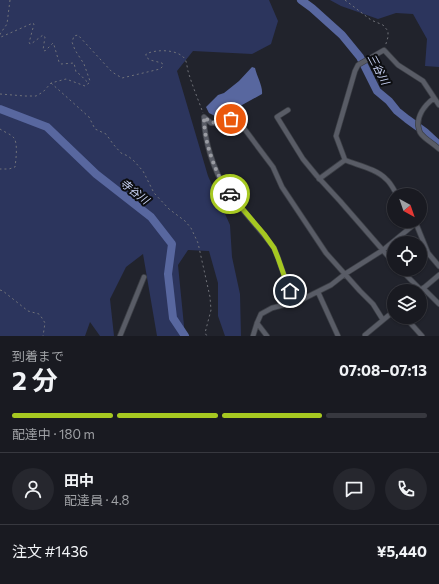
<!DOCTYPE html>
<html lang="ja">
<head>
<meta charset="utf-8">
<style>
  :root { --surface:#191a21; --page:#26272e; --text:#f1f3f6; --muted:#9fa1a5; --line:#37383f; --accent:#a6c821 }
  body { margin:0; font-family:Commissioner,"Noto Sans JP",sans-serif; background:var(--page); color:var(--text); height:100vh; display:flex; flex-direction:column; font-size:15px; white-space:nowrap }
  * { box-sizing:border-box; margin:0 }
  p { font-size:13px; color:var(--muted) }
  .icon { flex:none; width:22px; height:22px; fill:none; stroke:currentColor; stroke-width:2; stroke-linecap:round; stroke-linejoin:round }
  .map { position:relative; height:336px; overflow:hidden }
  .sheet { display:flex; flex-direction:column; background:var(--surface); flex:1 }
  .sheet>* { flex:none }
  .needle { width:26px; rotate:140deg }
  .controls { position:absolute; left:387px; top:188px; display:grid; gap:8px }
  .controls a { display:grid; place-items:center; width:40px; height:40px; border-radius:50%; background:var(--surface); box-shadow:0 1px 3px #0004,0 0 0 1px var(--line); font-size:20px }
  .pin { position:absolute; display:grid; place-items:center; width:34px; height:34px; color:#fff; margin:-17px; border:2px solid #fff; border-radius:50%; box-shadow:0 1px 4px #0007 }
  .courier { position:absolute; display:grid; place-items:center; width:40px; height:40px; margin:-20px; border:3px solid #a6c821; border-radius:50%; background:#fff; color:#222; box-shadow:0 1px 5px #0007 }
  .overview em { font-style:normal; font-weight:700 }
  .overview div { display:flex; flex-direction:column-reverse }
  .overview { display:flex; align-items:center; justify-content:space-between; height:68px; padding:0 12px }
  h1 { font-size:26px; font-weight:700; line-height:30px }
  .bar { display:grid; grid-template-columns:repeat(4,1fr); gap:6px 4px; align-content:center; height:48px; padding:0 12px }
  .bar i { height:5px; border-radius:3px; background:var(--line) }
  .bar .selected { background:var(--accent) }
  .bar p { grid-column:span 4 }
  .line { display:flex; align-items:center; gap:10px; padding:0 12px; border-top:1px solid var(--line) }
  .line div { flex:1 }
  .round { display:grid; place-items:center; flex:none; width:42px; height:42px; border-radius:21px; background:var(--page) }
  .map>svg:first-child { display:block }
  .green { fill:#2c355d }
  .water { fill:#58679f }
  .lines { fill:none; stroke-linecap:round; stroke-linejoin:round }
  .river { stroke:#58679f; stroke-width:8 }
  .minor-casing { stroke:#3c3f46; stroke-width:6 }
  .path { stroke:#707279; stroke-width:1; stroke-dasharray:2 3; stroke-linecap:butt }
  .minor { stroke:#595c66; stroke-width:4.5 }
  .done { stroke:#9a9ca3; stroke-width:4; stroke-dasharray:0 7.2 }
  .route { stroke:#a6c821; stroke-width:5 }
  .labels { text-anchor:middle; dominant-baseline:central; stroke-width:4; stroke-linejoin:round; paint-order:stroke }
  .water-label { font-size:11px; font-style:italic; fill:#cad4f6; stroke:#0c0d10 }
</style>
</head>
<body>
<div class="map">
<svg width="439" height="336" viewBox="0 0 439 336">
  <rect width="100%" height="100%" fill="#21232c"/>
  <path class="green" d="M0 0H269L278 21 271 44 252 54 193 51 177 71 208 176 230 225 232 257 240 294 241 336H225L218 316V283L209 251 188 250 178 265 185 336H157L143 254 126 267 110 299 114 336H100L90 322 85 336H0Z
    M330 0H439V67L425 66 427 39 413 14 396 13 378 19 341 6Z"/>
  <path class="water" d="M252 67 255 68C257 77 263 86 262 94L233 110 223 114 217 117 209 113 206 107 218 95 224 93 239 81Z"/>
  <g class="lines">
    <path class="river" d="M301 0 312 8 342 35 360 57 377 91 389 101 397 111 407 119 425 132 439 145
      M0 109 47 127 96 174 151 217 172 244 168 274 173 318 185 336"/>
    <defs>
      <path id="minor" d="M434 98C425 105 418 113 418 125 419 129 419 132 421 134 426 140 433 143 439 149
        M288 110 277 117 303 159 317 176 340 201 394 263
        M204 117 211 123H218L231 119 237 121 243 127 273 167 282 187 326 253 360 291 373 304 383 320
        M204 117C204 141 214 171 227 191L264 235 274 248 278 258 285 278 290 291 299 301
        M319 179 345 160
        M397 195C394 190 391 183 386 179 377 169 357 165 345 160L336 136 355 71 358 65 384 50 398 65 423 81 439 105
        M415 221 428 253 439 266
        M400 269 421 290
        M423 288 439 304
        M420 291 439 275
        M318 292 338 336
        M405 317 422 336
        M257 323 267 336
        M365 335 394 311
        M120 336 144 277
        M253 336 257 323 261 314 272 308 299 301 331 285 345 274 383 250 416 223"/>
    </defs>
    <use href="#minor" class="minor-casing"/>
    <path class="path" d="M10 0 7 24 0 34 1 37 33 23 34 24 29 43 31 44 43 35 45 37 43 50 45 51 53 43 54 45 59 62 61 64 74 63 76 72C82 75 84 80 89 83
      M345 0 371 20 383 25 388 31V37L385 47
      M51 83 89 117 95 129 106 134 113 144 121 153 128 156 134 161 143 171 154 193 169 209 185 221 191 228 198 243 210 297 211 310 205 333 207 336
      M0 94 25 96H36L43 92 51 83 66 79 85 86 89 83 90 81 84 64 75 50 72 42 74 36 78 35 112 72 122 78 160 69 163 66 162 63 150 60 146 57V54C156 49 178 49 185 59 187 63 187 67 188 71 192 85 198 99 203 113
      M0 129C4 132 11 134 14 138 18 144 16 159 15 167L9 169H0
      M0 290 3 291 28 311 39 314 42 318 45 323 43 336"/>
    <use href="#minor" class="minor"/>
  </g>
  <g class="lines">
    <path class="done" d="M230 194C224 188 221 180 217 172 210 155 204 137 204 117 215 126 218 123 231 119"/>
    <path class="route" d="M230 194 264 234 274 248 278 258 285 278 290 291"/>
  </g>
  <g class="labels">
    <g class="water-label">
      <text transform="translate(379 69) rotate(62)">三谷川</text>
      <text transform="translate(135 191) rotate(38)">寺谷川</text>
    </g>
  </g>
</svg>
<div class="controls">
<a><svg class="needle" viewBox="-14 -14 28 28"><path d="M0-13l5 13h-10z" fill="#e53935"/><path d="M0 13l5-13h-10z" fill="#9fa1a5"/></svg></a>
<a><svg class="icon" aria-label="locate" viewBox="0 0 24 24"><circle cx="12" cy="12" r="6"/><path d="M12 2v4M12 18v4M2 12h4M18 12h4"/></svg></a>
<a><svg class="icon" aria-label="layers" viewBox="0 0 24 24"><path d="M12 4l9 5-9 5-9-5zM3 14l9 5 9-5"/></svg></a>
</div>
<div class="pin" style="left:231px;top:119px;background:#ea580c"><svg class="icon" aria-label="bag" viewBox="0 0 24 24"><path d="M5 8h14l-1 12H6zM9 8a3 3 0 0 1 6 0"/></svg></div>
<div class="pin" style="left:290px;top:291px;background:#1f2937"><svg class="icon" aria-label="home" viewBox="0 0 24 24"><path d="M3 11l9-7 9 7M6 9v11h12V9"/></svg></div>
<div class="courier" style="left:230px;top:194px"><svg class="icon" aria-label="car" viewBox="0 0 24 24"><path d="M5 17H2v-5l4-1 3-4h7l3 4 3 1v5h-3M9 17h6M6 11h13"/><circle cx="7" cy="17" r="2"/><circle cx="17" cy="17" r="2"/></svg></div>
</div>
<section class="sheet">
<div class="overview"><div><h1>2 分</h1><p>到着まで</p></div><em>07:08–07:13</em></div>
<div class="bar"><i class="selected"></i><i class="selected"></i><i class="selected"></i><i></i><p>配達中 · 180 m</p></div>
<div class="line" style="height:72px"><a class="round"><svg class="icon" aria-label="person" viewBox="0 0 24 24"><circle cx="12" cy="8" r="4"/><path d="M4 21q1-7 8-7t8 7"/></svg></a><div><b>田中</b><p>配達員 · 4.8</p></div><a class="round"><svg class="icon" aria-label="chat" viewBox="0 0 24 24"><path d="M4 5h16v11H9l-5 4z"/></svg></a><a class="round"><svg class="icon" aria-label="phone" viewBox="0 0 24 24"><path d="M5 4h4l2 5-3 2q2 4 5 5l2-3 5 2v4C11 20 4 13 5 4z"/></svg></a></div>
<div class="line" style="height:52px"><div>注文 #1436</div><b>¥5,440</b></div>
</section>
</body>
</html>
